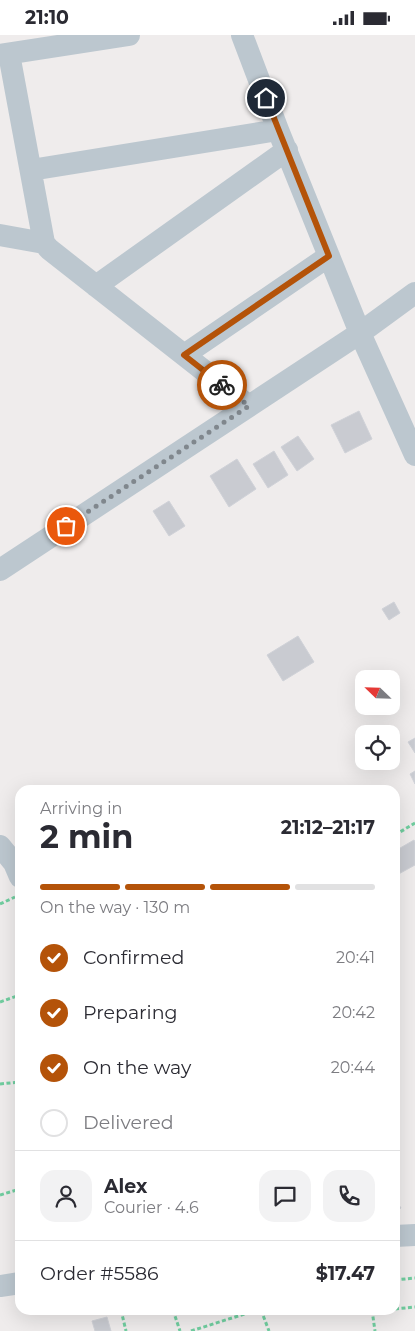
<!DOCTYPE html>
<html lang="en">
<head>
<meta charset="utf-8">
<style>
  :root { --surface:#fff; --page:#f2f2f3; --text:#2b2b33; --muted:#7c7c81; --line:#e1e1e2; --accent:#b45309 }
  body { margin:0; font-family:Montserrat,sans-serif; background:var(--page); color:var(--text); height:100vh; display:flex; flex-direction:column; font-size:19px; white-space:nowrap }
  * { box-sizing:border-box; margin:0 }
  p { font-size:16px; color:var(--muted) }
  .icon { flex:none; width:28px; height:28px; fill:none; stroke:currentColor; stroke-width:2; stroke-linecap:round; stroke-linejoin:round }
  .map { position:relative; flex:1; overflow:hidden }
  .side { position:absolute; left:15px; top:750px; width:385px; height:530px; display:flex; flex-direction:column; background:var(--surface); border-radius:15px; box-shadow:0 5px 20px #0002 }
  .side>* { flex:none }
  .needle { width:32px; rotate:293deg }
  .fabs { position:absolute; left:355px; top:635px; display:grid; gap:10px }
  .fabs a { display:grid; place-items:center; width:45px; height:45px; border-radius:10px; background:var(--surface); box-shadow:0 5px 20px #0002; font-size:25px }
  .pin { position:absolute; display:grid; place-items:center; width:42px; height:42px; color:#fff; margin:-21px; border:2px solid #fff; border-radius:50%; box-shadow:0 1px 5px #0007 }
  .courier { position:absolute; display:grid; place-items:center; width:50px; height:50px; margin:-25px; border:4px solid #b45309; border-radius:50%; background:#fff; color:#222; box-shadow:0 1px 6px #0007 }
  .head em { font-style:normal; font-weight:700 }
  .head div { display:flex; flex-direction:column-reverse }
  .head { display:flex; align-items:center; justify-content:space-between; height:85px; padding:0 25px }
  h1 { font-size:32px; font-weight:700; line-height:38px }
  .bar { display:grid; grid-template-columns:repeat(4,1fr); gap:8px 5px; align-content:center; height:60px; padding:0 25px }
  .bar i { height:6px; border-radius:4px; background:var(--line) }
  .bar .selected { background:var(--accent) }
  .bar p { grid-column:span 4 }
  .line { display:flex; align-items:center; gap:12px; padding:0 25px; border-top:1px solid var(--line) }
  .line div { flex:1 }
  .round { display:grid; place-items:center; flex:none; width:52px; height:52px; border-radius:15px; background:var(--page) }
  ol { padding:0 25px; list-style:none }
  li { display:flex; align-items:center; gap:15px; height:55px }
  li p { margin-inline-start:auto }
  li .icon { padding:5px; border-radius:50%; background:var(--accent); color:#fff; stroke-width:4 }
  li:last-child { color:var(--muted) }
  li i { width:28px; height:28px; border:2px solid var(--line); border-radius:50% }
  .status { display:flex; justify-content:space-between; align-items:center; height:35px; padding:0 25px; background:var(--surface); direction:ltr }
  .status svg { height:14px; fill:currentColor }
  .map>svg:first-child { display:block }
  .building { fill:#c9cbd1; stroke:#d0d2d8 }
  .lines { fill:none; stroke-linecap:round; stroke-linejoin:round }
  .path { stroke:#70cd9f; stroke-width:3; stroke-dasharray:4 2.5; stroke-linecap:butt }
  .minor { stroke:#bcc7cf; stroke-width:22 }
  .done { stroke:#80878d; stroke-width:5; stroke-dasharray:0 9 }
  .route { stroke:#b45309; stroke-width:6 }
</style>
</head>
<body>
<div class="status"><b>21:10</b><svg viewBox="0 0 49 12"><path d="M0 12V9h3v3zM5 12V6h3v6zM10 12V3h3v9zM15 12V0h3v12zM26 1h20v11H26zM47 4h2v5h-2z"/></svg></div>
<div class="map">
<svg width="415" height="1296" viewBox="0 0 415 1296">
  <rect width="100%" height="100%" fill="#efecec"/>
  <path class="building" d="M359 376 372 404 345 418 331 390Z
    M298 401 314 424 297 436 281 412Z
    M274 416 288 440 268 453 253 429Z
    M237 424 256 454 229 472 210 441Z
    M169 466 185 491 169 501 153 476Z
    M394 567 400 578 389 585 382 574Z
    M298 601 314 627 283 646 267 620Z
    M415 703V718L408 707Z
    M415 736V749L410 739Z
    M414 805 415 807V830L395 841V816Z
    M395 1164 401 1173 395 1176Z
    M107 1282 111 1296H95L92 1286Z"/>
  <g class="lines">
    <path class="path" d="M395 800 415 788
      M0 869 15 862
      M0 967 20 960
      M0 1049 20 1047
      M0 1160 20 1154
      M395 1245 415 1243
      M395 1274 415 1272
      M121 1275 126 1296
      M173 1275 180 1296
      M261 1275 269 1296
      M372 1275 375 1296
      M372 1275H378
      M191 1296 257 1275"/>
    <path class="minor" d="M242 0 278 95 360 298 415 420
      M9 19 44 208 49 214 249 371
      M0 20 129 0
      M31 135 278 95
      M0 200 44 208
      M96 251 287 115
      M184 320 329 221
      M0 535 360 298 415 258
      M0 811 14 828 20 842
      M395 1201 415 1200
      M0 1251 20 1248"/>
  </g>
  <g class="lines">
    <path class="done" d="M66 491 249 371 222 350"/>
    <path class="route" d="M222 350 184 320 329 221 266 63"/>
  </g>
</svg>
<div class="fabs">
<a><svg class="needle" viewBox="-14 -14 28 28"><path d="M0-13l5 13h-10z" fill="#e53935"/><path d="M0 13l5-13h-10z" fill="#7c7c81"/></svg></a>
<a><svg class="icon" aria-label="locate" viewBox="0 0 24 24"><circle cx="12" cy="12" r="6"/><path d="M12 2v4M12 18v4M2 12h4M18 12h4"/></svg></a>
</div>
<div class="pin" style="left:66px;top:491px;background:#ea580c"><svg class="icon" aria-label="bag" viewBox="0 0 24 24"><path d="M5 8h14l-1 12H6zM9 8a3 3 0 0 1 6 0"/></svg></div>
<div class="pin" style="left:266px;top:63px;background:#1f2937"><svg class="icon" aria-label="home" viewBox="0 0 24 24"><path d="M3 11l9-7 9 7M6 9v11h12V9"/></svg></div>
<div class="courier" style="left:222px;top:350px"><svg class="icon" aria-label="bike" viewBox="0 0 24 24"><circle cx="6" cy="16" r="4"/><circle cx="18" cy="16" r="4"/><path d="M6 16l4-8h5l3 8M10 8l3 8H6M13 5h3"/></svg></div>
<section class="side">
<div class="head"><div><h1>2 min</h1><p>Arriving in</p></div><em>21:12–21:17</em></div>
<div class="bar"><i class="selected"></i><i class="selected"></i><i class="selected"></i><i></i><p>On the way · 130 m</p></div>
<ol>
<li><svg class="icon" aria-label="check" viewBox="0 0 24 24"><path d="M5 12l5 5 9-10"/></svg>Confirmed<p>20:41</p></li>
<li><svg class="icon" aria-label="check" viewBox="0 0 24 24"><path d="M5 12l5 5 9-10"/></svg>Preparing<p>20:42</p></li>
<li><svg class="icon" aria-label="check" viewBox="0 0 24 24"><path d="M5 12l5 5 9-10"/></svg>On the way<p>20:44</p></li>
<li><i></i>Delivered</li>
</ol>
<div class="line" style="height:90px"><a class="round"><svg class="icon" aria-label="person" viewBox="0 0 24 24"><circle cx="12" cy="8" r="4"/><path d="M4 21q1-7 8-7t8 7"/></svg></a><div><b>Alex</b><p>Courier · 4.6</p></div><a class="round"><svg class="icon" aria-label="chat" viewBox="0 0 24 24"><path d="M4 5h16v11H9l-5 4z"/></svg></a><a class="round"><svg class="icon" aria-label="phone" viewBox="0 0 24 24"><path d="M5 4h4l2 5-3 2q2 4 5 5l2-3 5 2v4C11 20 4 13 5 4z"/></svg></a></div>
<div class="line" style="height:65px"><div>Order #5586</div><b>$17.47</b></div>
</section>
</div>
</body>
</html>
